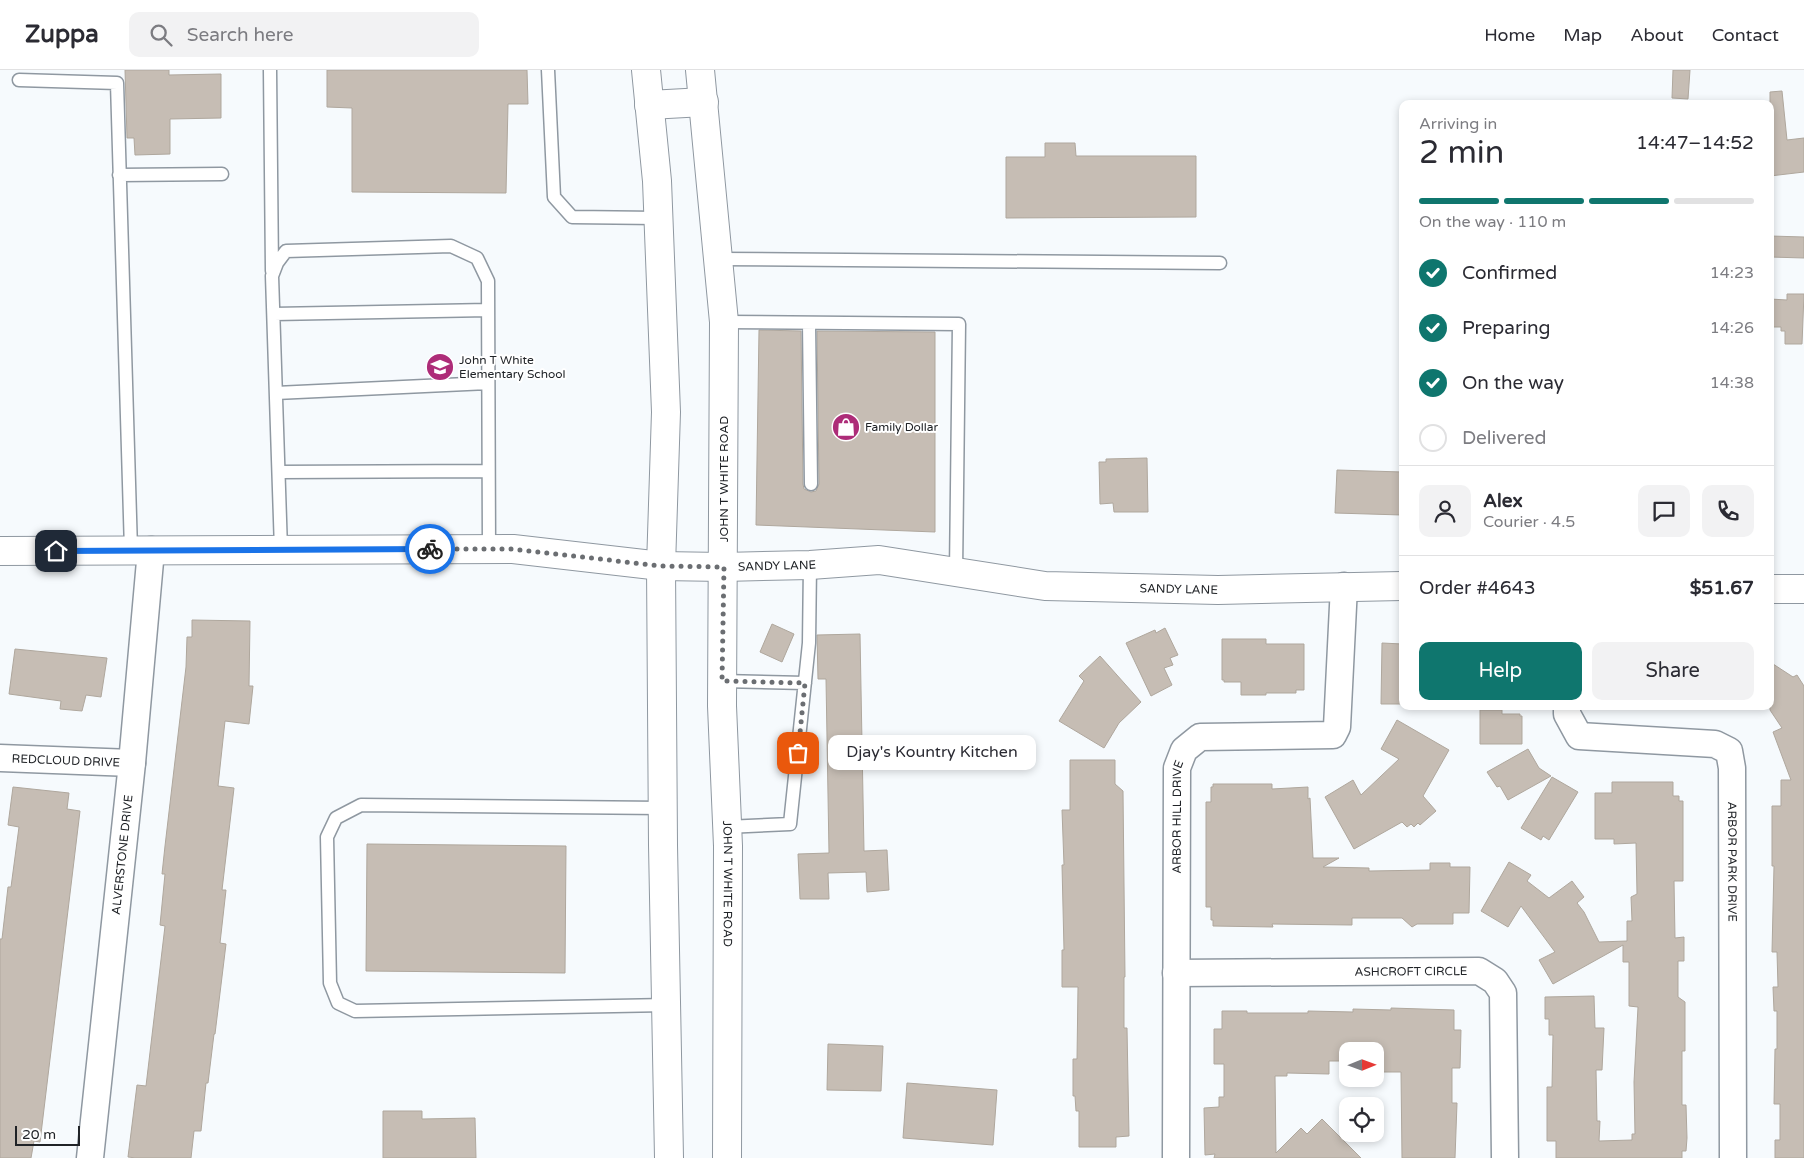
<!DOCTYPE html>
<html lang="en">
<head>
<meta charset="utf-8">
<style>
  :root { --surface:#fff; --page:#f2f2f3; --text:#2b2b33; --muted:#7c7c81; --line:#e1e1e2; --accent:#0f766e }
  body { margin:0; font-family:"Varela Round",sans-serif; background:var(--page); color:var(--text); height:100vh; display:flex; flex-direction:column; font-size:19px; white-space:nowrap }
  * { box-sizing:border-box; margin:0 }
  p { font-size:16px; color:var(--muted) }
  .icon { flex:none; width:28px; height:28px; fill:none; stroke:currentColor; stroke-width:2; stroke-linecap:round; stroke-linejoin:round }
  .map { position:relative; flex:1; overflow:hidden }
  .panel { position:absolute; left:1399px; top:30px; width:375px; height:610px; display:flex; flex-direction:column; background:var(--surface); border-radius:10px; box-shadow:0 2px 8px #0003 }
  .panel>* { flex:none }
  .needle { width:32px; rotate:89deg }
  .fabs { position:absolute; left:1339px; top:972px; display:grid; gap:10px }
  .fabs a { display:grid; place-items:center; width:45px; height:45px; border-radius:10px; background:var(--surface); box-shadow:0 2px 8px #0003; font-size:25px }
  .scale { position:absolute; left:15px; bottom:12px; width:65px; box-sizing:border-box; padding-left:5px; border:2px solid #202327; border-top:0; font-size:14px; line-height:18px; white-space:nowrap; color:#202327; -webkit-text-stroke:4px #fff; paint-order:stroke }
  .pin { position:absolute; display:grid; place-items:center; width:42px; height:42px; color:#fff; margin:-21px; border-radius:10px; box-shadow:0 2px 8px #0006 }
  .courier { position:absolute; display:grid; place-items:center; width:50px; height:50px; margin:-25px; border:4px solid #1a73e8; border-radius:50%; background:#fff; color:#222; box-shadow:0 1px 6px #0007 }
  .bubble { position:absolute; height:35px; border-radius:10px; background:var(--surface); box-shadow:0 2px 8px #0003; font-size:16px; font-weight:600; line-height:35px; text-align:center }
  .overview em { font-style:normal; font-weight:600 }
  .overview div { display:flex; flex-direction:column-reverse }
  .overview { display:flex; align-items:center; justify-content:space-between; height:85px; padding:0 20px }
  h1 { font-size:32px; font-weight:600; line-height:38px }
  .bar { display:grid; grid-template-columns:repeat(4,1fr); gap:8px 5px; align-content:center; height:60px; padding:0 20px }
  .bar i { height:6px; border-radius:4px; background:var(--line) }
  .bar .active { background:var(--accent) }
  .bar p { grid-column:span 4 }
  .line { display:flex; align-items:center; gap:12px; padding:0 20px; border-top:1px solid var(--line) }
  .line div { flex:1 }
  .round { display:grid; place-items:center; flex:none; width:52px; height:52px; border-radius:10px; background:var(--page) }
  ol { padding:0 20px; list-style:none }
  li { display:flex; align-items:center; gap:15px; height:55px }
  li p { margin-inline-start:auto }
  li .icon { padding:5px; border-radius:50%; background:var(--accent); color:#fff; stroke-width:4 }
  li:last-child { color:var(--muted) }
  li i { width:28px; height:28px; border:2px solid var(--line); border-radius:50% }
  .cta { display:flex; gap:10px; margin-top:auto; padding:10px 20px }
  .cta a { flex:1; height:58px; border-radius:10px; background:var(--accent); color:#fff; font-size:20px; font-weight:600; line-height:58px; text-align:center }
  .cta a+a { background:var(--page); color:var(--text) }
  header { display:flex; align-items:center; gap:30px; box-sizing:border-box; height:70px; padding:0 25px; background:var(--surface); border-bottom:1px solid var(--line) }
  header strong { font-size:24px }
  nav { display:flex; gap:28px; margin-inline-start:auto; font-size:18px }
  .search { width:350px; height:45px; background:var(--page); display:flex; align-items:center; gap:12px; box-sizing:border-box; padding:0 18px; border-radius:10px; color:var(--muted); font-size:19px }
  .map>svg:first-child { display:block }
  .building { fill:#c6bdb4; stroke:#afa79d }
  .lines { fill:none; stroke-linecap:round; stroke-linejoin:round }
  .service-casing { stroke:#8f98a1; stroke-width:15 }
  .minor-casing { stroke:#8f98a1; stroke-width:29 }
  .tertiary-casing { stroke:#8f98a1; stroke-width:30 }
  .secondary-casing { stroke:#8f98a1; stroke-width:30 }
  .service { stroke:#fff; stroke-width:12 }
  .minor { stroke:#fff; stroke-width:26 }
  .tertiary { stroke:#fff; stroke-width:28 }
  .secondary { stroke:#fff; stroke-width:28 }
  .done { stroke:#6b6e72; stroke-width:5; stroke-dasharray:0 9 }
  .route { stroke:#1a73e8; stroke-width:6 }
  .labels { text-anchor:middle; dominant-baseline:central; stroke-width:4; stroke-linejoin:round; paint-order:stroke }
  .poi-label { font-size:12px; fill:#202327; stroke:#fff; text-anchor:start }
  .street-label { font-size:12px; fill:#202327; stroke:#fff }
</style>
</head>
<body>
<header>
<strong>Zuppa</strong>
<div class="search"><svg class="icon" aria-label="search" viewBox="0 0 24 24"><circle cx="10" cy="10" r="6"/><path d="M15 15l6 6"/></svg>Search here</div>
<nav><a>Home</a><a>Map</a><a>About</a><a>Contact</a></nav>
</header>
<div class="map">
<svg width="1804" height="1088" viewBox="0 0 1804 1088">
  <rect width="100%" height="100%" fill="#f6fafd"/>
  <path class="building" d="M125 0H169V5L221 4V48L170 49V84L135 85 134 68H127Z
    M327 0H527L528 34H508L506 123 352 122V38L327 37Z
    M1673 0H1690L1688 29 1672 28Z
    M1782 21 1787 70 1804 68V102L1770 106V22Z
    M1045 73H1075L1076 86H1196V147L1006 148V87H1045Z
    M1770 166 1804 167V188L1770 187Z
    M1787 224H1804L1802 274H1785V261H1781V257H1770V229L1787 230Z
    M759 260 801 261 803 414 804 419 811 422 816 421 819 414 817 261 935 262V462L756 455Z
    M1147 388 1148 442H1114L1113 433 1100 434 1099 392H1106V389Z
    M1337 400 1402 402V445L1335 443Z
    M192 550 250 551 249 616H253L249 654 225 651 218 716 234 718 222 820H226L220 873 226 874 215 964H214L208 1013H206L201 1061H194L191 1088H136L128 1087 137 1015 146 1016 165 856 160 855 165 804H162L165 776 186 597 187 567H192Z
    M772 554 794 564 782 592 760 582Z
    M1165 558 1178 585 1170 588 1173 595 1164 598 1172 615 1151 626 1126 573 1155 560 1156 563Z
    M860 564 864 781 887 780 889 820 867 822 866 802 828 803 829 829H800L798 784 829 783 826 609H818L817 565Z
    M1222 569H1266V574H1304V620H1296V623H1266V625H1241V612H1224V610H1222Z
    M1382 573 1402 574V634H1381Z
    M15 579 107 588 101 627 86 625 82 641 60 639 61 631 9 624Z
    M1100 586 1141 632 1119 653 1104 678 1059 651 1084 611 1079 606Z
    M1770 592 1793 607 1797 605 1804 616V1088H1775V1070H1780V1034H1774L1775 979H1777V941H1774L1773 917H1778L1777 882H1772L1774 796H1772V736H1781V710H1791L1773 662 1782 658 1770 640Z
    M1480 640H1502V644H1520V646H1522V674H1480Z
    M1397 650 1449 680 1423 726 1436 741 1420 755 1418 753 1414 757 1411 754 1407 757 1402 752 1354 779 1325 727 1353 710 1361 725 1399 689 1381 679Z
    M1528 679 1539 698 1551 706 1508 730 1500 716 1497 717 1487 702Z
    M1070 690H1115V714L1123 721 1125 907H1124V958H1127L1129 1066 1116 1067V1077H1079V1041H1076L1075 1026H1073V989H1077L1078 917H1062V880H1064L1062 795H1064L1062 740H1070Z
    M1552 707 1578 722 1549 770 1543 766 1541 770 1521 758Z
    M1612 712H1673V726H1679V731H1683V811H1674L1675 868 1684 867V891H1678V927L1685 932V981H1682V1035H1686L1687 1068 1686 1081H1682V1088H1556V1071H1547V1017H1552L1553 965H1549V949H1545V927L1594 926 1595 958H1604L1602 1000H1596L1597 1051H1600L1599 1071 1632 1070V1064H1635L1634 1012 1638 937 1629 936V892H1623V875L1553 914 1539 890 1555 882 1521 836 1508 857 1481 841 1509 792 1531 805 1527 811 1549 828 1572 811 1584 827 1577 833 1584 842 1599 872 1627 871V851H1632L1631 827 1637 824 1636 773 1614 774V769H1595V723H1612Z
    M1213 714H1272V719L1308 717V729L1310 728 1313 788H1339L1323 797 1369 798V801L1430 800V793H1450V797H1470L1469 843H1453V854H1417L1412 857 1402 848H1352V855L1272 854 1273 857 1213 856V850H1211V837H1206V732H1211V717H1213Z
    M13 717 69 723 67 739 80 741 40 1072 34 1071 31 1088H0V869H2L8 817H11L19 757 8 755Z
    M367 774 566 776 565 903 366 901Z
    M1391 938 1454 940V960H1461L1460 998H1452V1033H1457L1455 1088H1402L1401 1002H1375V981H1348V991H1329V1004L1287 1003V1006H1275L1276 1083 1301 1058 1307 1064 1322 1049 1361 1088H1214L1215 1084 1205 1085 1204 1038 1219 1037V1027H1224V994H1214V959H1222V941H1247V943H1308V941L1353 942V939L1391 940Z
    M828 974 883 976 881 1021 827 1020Z
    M907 1013 997 1020 993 1075 903 1068Z
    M383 1041H422V1049L475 1048 476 1088H383Z"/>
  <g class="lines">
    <defs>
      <path id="service" d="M270 0 272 201
        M548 0 554 127 572 147 658 148
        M19 10 117 13 131 480
        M119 105 222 104
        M718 189 1220 193
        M274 244 488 240
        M724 252 959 254 956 502
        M809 253 811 414
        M276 323 488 313
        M279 402 488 401
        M281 480 272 206 277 193 286 181 451 176 477 188 488 211 489 479
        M722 611 805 613
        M663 738 361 735 336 748 327 767 330 913 338 933 355 941 667 935
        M726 757 790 754 809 573 810 495"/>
      <g id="minor">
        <path id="s1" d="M1567 636V644L1579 666 1715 674 1729 681 1732 698 1733 1088"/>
        <path id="s2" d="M0 688 132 693"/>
        <path id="s3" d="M1176 903 1479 901 1495 911 1503 923 1505 1088"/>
        <path id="s4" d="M90 1088 132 693 151 480"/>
        <path id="s5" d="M1176 1088 1177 698 1184 680 1200 667 1333 665 1337 657 1344 516"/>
      </g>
      <g id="tertiary">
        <path id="s6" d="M0 481 513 479 661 496 723 497 810 495 879 490 1045 516 1218 520 1402 516"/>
        <path d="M1770 519H1804"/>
      </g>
      <g id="secondary">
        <path d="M646 0 657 111 666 342 661 496 663 775 669 1088"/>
        <path id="s7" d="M700 0 724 252 722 636 728 776 727 1088"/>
        <path d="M649 35 704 32"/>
      </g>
    </defs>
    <use href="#service" class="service-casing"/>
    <use href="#minor" class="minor-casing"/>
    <use href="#tertiary" class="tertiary-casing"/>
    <use href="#secondary" class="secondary-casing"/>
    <use href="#service" class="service"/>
    <use href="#minor" class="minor"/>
    <use href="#tertiary" class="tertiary"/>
    <use href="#secondary" class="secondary"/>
  </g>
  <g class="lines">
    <path class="done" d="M430 479H512L661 496 724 497 722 611 805 613 798 683"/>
    <path class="route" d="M56 481 430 479"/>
  </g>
  <defs>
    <symbol id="school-disc" viewBox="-11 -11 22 22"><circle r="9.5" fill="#ad2c78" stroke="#fff"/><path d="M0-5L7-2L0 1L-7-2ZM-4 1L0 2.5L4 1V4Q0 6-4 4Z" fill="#fff"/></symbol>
    <symbol id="shop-disc" viewBox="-11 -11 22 22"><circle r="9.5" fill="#ad2c78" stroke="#fff"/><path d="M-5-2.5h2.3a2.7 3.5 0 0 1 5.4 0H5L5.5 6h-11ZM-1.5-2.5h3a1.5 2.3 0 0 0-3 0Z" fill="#fff"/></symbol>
  </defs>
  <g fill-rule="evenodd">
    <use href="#school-disc" x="424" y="281" width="32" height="32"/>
    <use href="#shop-disc" x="830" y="341" width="32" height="32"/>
  </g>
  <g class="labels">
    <g class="poi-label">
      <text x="459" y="290">John T White<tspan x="459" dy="14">Elementary School</tspan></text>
      <text x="865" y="357">Family Dollar</text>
    </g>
    <g class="street-label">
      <text transform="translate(724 409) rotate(-90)">JOHN T WHITE ROAD</text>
      <text stroke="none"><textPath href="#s6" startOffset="778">SANDY LANE</textPath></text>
      <text stroke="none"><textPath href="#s6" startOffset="1182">SANDY LANE</textPath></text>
      <text stroke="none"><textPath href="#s2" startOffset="66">REDCLOUD DRIVE</textPath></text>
      <text stroke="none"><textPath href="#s5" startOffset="341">ARBOR HILL DRIVE</textPath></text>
      <text stroke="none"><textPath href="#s4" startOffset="305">ALVERSTONE DRIVE</textPath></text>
      <text stroke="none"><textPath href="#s1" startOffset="296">ARBOR PARK DRIVE</textPath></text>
      <text stroke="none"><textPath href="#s7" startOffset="815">JOHN T WHITE ROAD</textPath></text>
      <text stroke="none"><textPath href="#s3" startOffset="235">ASHCROFT CIRCLE</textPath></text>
    </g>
  </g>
</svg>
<div class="fabs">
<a><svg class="needle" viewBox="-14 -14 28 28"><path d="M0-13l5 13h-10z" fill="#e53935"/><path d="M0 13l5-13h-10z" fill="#7c7c81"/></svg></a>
<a><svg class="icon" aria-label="locate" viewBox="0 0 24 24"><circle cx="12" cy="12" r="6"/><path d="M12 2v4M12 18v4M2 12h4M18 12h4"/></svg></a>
</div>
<div class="scale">20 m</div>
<div class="pin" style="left:798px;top:683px;background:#ea580c"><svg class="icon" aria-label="bag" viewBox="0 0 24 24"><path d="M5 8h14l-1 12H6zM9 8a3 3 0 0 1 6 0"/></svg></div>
<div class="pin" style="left:56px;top:481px;background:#1f2937"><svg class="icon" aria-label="home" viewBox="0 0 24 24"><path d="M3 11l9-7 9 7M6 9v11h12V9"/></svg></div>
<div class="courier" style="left:430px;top:479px"><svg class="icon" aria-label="bike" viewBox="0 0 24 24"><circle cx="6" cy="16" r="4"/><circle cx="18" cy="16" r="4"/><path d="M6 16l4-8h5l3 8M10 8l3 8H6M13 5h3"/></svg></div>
<div class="bubble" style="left:828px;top:665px;width:208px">Djay's Kountry Kitchen</div>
<section class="panel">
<div class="overview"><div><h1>2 min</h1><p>Arriving in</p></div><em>14:47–14:52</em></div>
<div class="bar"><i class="active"></i><i class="active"></i><i class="active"></i><i></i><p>On the way · 110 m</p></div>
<ol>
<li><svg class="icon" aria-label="check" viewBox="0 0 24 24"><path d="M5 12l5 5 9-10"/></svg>Confirmed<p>14:23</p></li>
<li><svg class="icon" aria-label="check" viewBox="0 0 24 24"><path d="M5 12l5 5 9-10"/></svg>Preparing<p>14:26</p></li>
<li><svg class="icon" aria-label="check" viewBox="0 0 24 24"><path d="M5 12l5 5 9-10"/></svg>On the way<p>14:38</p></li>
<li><i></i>Delivered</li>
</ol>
<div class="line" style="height:90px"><a class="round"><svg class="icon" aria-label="person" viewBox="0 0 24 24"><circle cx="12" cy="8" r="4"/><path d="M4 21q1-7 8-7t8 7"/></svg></a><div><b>Alex</b><p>Courier · 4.5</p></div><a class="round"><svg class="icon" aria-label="chat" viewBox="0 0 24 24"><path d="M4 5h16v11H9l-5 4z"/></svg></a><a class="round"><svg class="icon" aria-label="phone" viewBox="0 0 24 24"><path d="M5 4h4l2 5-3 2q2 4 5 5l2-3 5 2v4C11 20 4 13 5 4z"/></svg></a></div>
<div class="line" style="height:65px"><div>Order #4643</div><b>$51.67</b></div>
<div class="cta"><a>Help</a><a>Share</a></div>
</section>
</div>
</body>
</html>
